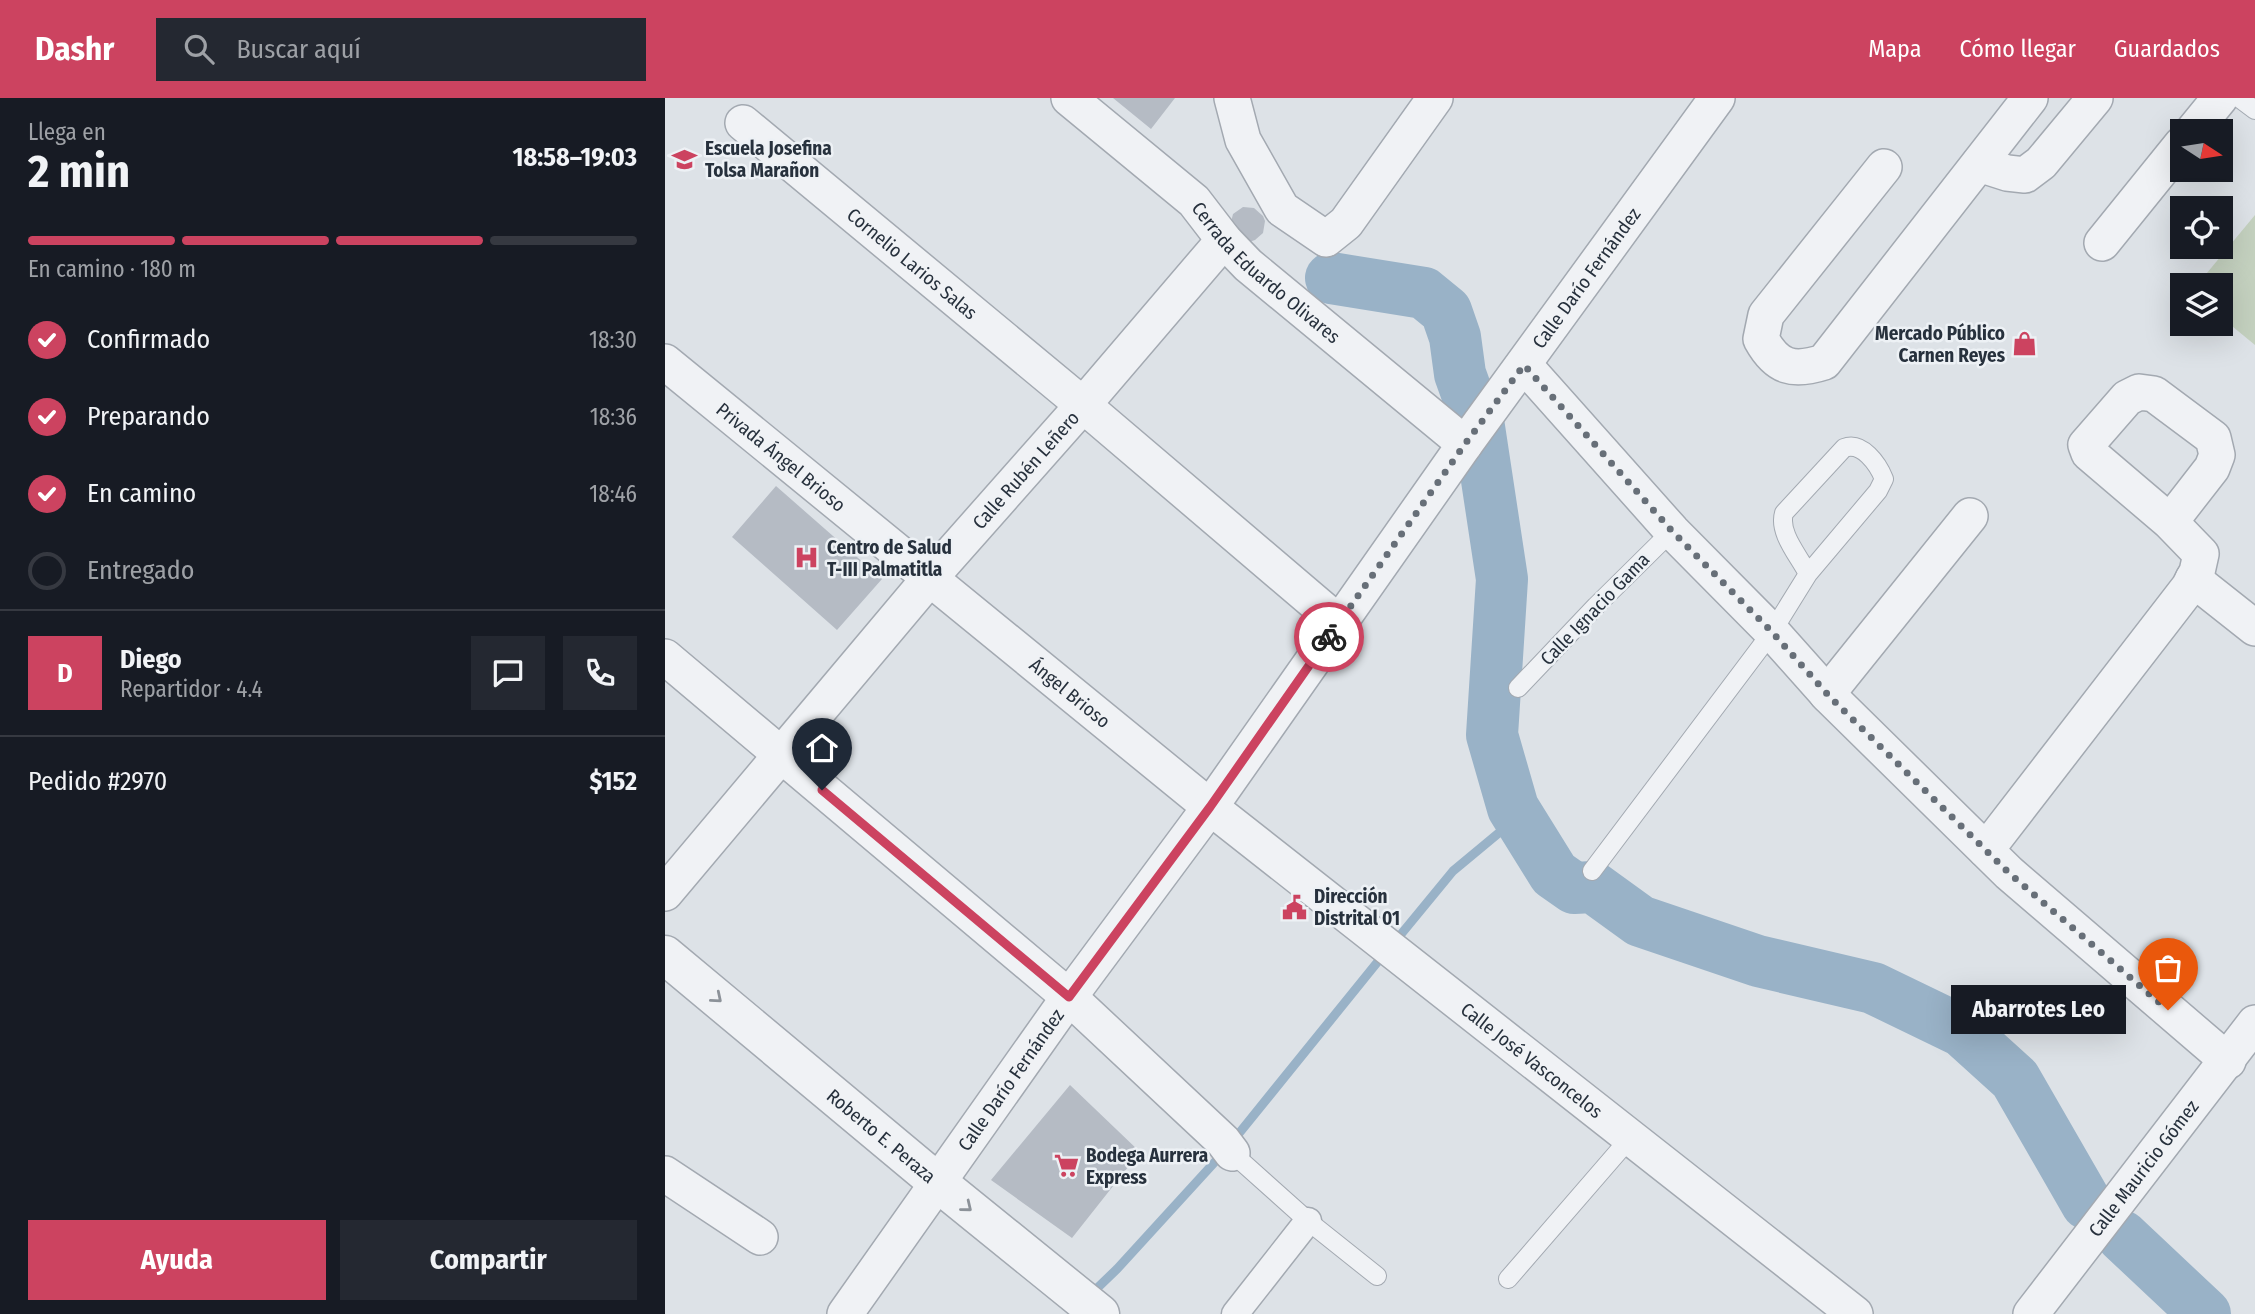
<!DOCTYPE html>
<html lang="es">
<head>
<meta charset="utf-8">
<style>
  :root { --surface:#171b24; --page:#242831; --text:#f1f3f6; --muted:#9ea1a6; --line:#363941; --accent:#cc4360 }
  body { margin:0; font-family:"Fira Sans Condensed",sans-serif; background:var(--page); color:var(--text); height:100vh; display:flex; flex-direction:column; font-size:26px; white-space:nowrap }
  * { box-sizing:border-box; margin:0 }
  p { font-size:23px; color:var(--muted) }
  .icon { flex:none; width:38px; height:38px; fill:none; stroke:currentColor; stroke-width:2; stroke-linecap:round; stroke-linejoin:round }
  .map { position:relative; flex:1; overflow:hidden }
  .drawer { display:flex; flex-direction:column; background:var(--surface); width:665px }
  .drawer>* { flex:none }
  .needle { width:46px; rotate:102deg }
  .tools { position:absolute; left:1505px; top:21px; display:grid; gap:14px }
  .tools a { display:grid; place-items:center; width:63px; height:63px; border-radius:0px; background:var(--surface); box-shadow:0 7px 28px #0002; font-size:35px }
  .pin { position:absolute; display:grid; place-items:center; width:60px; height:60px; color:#fff; margin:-72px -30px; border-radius:50% 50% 50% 0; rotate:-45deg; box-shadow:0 0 7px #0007 }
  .pin .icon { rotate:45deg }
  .courier { position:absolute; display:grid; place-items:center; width:70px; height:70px; margin:-35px; border:5px solid #cc4360; border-radius:50%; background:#fff; color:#222; box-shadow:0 2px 9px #0007 }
  .bubble { position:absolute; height:49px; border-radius:0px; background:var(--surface); box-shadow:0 7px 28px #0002; font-size:23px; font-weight:700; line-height:49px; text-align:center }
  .overview em { font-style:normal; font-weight:700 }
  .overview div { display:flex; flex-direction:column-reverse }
  .overview { display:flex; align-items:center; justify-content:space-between; height:119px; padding:0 28px }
  h1 { font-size:46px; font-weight:700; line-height:52px }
  .bar { display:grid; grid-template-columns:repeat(4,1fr); gap:10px 7px; align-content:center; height:84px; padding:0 28px }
  .bar i { height:9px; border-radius:5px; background:var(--line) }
  .bar .active { background:var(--accent) }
  .bar p { grid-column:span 4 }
  .line { display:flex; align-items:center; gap:18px; padding:0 28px; border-top:2px solid var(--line) }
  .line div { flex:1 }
  .round { display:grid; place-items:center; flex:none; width:74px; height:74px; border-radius:0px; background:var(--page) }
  ol { padding:0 28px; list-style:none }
  li { display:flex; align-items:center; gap:21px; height:77px }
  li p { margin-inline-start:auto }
  li .icon { padding:7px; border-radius:50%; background:var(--accent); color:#fff; stroke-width:4 }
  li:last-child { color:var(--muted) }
  li i { width:38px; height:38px; border:4px solid var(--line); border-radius:50% }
  .cta { display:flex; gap:14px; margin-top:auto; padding:14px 28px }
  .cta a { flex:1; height:80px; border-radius:0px; background:var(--accent); color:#fff; font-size:28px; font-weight:700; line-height:80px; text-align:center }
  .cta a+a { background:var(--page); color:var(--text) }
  header { display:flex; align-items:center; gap:42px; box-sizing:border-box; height:98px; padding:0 35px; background:var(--accent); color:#fff }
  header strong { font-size:33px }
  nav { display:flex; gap:38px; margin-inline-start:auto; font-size:24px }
  .search { width:490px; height:63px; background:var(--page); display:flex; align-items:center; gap:18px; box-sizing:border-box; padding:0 24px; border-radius:0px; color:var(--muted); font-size:26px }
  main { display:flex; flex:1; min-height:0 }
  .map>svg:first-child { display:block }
  .green { fill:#c4d1bf }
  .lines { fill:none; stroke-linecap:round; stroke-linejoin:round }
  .stream { stroke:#99b2c7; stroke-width:9 }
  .river { stroke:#99b2c7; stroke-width:52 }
  .building { fill:#b5bbc4 }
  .service-casing { stroke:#a3a9b1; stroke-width:20 }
  .pedestrian-casing { stroke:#a3a9b1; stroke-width:29 }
  .minor-casing { stroke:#a3a9b1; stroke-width:38 }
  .tertiary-casing { stroke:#a3a9b1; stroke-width:41 }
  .service { stroke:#f0f2f5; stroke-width:18 }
  .pedestrian { stroke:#f0f2f5; stroke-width:26 }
  .minor { stroke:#f0f2f5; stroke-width:35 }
  .tertiary { stroke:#f0f2f5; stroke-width:38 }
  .oneway { stroke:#8c9299 }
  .done { stroke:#676f78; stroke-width:7; stroke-dasharray:0 12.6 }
  .route { stroke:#cc4360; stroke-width:9 }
  .labels { text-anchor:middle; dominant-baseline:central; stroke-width:5; stroke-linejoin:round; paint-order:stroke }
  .poi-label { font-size:19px; font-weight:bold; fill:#27313d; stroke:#edf1f5; text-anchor:start }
  .street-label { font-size:19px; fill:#27313d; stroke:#edf1f5 }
</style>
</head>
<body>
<header>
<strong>Dashr</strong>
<div class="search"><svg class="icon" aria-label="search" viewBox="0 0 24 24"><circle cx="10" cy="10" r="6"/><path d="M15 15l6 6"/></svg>Buscar aquí</div>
<nav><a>Mapa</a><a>Cómo llegar</a><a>Guardados</a></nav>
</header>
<main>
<section class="drawer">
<div class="overview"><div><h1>2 min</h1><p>Llega en</p></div><em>18:58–19:03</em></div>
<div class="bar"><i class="active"></i><i class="active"></i><i class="active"></i><i></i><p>En camino · 180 m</p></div>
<ol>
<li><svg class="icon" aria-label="check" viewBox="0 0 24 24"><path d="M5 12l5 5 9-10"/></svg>Confirmado<p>18:30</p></li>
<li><svg class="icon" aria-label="check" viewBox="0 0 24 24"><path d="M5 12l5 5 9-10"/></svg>Preparando<p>18:36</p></li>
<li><svg class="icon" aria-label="check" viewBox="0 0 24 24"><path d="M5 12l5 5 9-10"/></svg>En camino<p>18:46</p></li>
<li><i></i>Entregado</li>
</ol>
<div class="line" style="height:126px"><b class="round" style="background:var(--accent);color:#fff">D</b><div><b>Diego</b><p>Repartidor · 4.4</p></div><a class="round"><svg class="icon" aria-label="chat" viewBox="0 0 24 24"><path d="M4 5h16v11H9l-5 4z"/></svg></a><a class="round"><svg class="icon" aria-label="phone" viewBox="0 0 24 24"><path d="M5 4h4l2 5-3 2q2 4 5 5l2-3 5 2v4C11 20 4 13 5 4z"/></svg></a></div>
<div class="line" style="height:91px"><div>Pedido #2970</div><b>$152</b></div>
<div class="cta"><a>Ayuda</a><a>Compartir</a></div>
</section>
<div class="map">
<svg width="1590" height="1216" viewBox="0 0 1590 1216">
  <rect width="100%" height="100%" fill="#dde2e7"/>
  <path class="green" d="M1590 117V247L1556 219V187H1532Z"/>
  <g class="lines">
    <path class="stream" d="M728 846 788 773 853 719
      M567 1044 719 856
      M424 1198 452 1171 558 1055"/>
    <path class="river" d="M666 180 759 195 781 213 790 239 795 276 814 329 837 481 827 637 848 710 889 776 909 790 928 789 975 823 1093 863 1208 890 1297 933 1350 981 1422 1106
      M1457 1138 1540 1216"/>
  </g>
  <path class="building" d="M448 0H510L486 31Z
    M578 109 589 110 598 118 600 123 598 135 590 142 584 144 565 128 568 116Z
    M111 388 217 481 172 532 67 439Z
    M405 987 475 1054 407 1140 326 1082Z"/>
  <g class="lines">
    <defs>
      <path id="service" d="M1574 0 1590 12
        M853 590 931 508 1007 433
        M927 773 1107 534 1143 476 1213 393 1219 381C1213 366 1197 343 1179 350L1119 415C1113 435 1134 458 1143 476
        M567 1055 643 1123 712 1178
        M843 1181 965 1040"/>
      <path id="pedestrian" d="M570 1216 643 1123"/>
      <g id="minor">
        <path id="s1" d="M404 0 529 103 559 142 583 167 800 346"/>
        <path d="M567 0 578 42 617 111 661 141 681 125 770 0"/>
        <path id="s2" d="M78 25 418 307 674 525"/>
        <path d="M1528 33 1555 0"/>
        <path d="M1314 66 1342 75 1360 77 1376 65 1430 0"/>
        <path d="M1219 69 1101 217 1096 241C1112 270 1128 274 1159 264L1365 0"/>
        <path d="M1437 145 1517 46"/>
        <path id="s3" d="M0 264 545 709 1190 1216"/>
        <path d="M859 267 1007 433 1107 534 1165 599 1344 775 1563 963"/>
        <path d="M1528 481 1590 530"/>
        <path d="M0 559 404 899 558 1043 567 1055"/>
        <path d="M1162 596 1305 418"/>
        <path d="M1321 752 1524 489 1532 474 1536 456 1505 424 1424 355 1421 347 1462 300 1474 294 1489 296 1548 340 1552 357 1547 370 1505 424"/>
        <path id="s4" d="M0 795 264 481 418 307 559 142"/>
        <path d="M0 1076 95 1139"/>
        <path id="s5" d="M180 1216 404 899 545 709 800 346 1052 0"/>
        <path id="s6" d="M1366 1216 1590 925"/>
      </g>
      <g id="tertiary">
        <path id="s7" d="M0 857 272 1084 435 1216"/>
      </g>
    </defs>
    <use href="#service" class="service-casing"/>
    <use href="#pedestrian" class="pedestrian-casing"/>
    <use href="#minor" class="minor-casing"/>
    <use href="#tertiary" class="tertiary-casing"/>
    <use href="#service" class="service"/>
    <use href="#pedestrian" class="pedestrian"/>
    <use href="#minor" class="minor"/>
    <use href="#tertiary" class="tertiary"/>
  </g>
  <defs><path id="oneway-chevron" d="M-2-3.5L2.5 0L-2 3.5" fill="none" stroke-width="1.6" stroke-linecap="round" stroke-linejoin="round" transform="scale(1.75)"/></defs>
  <g class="oneway">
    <use href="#oneway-chevron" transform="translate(52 900) rotate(40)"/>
    <use href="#oneway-chevron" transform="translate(302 1109) rotate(39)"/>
  </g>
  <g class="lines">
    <path class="done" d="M664 539 800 346 859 267 1007 433 1107 534 1165 599 1344 775 1503 912"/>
    <path class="route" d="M157 692 404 899 545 709 664 539"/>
  </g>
  <defs>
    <symbol id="school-bare" viewBox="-9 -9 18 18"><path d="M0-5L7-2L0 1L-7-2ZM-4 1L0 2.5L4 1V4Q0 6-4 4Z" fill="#cc4360" stroke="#edf1f5" stroke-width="2.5" paint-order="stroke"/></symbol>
    <symbol id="shop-bare" viewBox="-9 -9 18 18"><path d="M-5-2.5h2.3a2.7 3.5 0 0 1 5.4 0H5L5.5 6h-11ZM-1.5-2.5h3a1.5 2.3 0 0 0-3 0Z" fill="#cc4360" stroke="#edf1f5" stroke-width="2.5" paint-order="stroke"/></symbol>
    <symbol id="hospital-bare" viewBox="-9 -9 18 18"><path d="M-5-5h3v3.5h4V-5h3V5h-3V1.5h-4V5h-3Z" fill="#cc4360" stroke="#edf1f5" stroke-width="2.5" paint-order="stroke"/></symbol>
    <symbol id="civic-bare" viewBox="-9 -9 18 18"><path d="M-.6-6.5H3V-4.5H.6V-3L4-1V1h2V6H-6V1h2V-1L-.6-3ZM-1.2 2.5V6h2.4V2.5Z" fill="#cc4360" stroke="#edf1f5" stroke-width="2.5" paint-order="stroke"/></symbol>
    <symbol id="supermarket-bare" viewBox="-9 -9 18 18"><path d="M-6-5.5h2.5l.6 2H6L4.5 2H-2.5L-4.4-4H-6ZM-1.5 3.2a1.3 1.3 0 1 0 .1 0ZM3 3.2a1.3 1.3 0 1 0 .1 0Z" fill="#cc4360" stroke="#edf1f5" stroke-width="2.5" paint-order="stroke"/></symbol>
  </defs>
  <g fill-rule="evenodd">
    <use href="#school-bare" x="2" y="44" width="35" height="35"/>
    <use href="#shop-bare" x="1342" y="228" width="35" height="35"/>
    <use href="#hospital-bare" x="124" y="442" width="35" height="35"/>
    <use href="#civic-bare" x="612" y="792" width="35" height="35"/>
    <use href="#supermarket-bare" x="384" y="1050" width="35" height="35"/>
  </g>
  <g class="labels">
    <g class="poi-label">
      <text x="40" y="50">Escuela Josefina<tspan x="40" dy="22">Tolsa Marañon</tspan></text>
      <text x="1340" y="235" text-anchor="end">Mercado Público<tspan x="1340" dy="22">Carnen Reyes</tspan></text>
      <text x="162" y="449">Centro de Salud<tspan x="162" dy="22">T-III Palmatitla</tspan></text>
      <text x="649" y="798">Dirección<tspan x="649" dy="22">Distrital 01</tspan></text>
      <text x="421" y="1057">Bodega Aurrera<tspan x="421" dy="22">Express</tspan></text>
    </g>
    <g class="street-label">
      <text stroke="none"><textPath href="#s2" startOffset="220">Cornelio Larios Salas</textPath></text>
      <text stroke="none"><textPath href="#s1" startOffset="264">Cerrada Eduardo Olivares</textPath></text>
      <text stroke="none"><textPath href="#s5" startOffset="1274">Calle Darío Fernández</textPath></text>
      <text stroke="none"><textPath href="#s3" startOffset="150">Privada Ángel Brioso</textPath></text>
      <text stroke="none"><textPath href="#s4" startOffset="556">Calle Rubén Leñero</textPath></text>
      <text transform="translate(930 511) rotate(-46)">Calle Ignacio Gama</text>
      <text stroke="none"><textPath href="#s3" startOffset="523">Ángel Brioso</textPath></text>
      <text stroke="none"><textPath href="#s3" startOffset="1113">Calle José Vasconcelos</textPath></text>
      <text stroke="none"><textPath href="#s5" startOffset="287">Calle Darío Fernández</textPath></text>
      <text stroke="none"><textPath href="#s7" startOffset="282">Roberto E. Peraza</textPath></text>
      <text stroke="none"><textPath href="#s6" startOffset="184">Calle Mauricio Gómez</textPath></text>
    </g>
  </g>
</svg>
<div class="tools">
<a><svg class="needle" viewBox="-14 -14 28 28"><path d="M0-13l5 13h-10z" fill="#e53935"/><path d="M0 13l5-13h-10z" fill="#9ea1a6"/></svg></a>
<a><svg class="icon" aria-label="locate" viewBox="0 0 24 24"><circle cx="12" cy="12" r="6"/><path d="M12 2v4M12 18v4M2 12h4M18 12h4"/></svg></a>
<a><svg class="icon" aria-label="layers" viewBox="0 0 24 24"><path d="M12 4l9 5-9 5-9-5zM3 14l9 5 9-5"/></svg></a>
</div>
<div class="pin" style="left:1503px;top:912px;background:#ea580c"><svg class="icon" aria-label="bag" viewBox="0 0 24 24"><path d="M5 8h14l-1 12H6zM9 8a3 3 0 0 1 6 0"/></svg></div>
<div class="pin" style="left:157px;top:692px;background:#1f2937"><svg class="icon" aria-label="home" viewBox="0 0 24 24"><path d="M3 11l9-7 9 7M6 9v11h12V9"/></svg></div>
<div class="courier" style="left:664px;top:539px"><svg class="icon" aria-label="bike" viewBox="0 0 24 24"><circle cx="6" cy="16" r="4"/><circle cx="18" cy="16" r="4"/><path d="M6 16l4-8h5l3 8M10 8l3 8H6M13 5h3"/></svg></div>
<div class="bubble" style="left:1286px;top:887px;width:175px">Abarrotes Leo</div>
</div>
</main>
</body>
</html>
